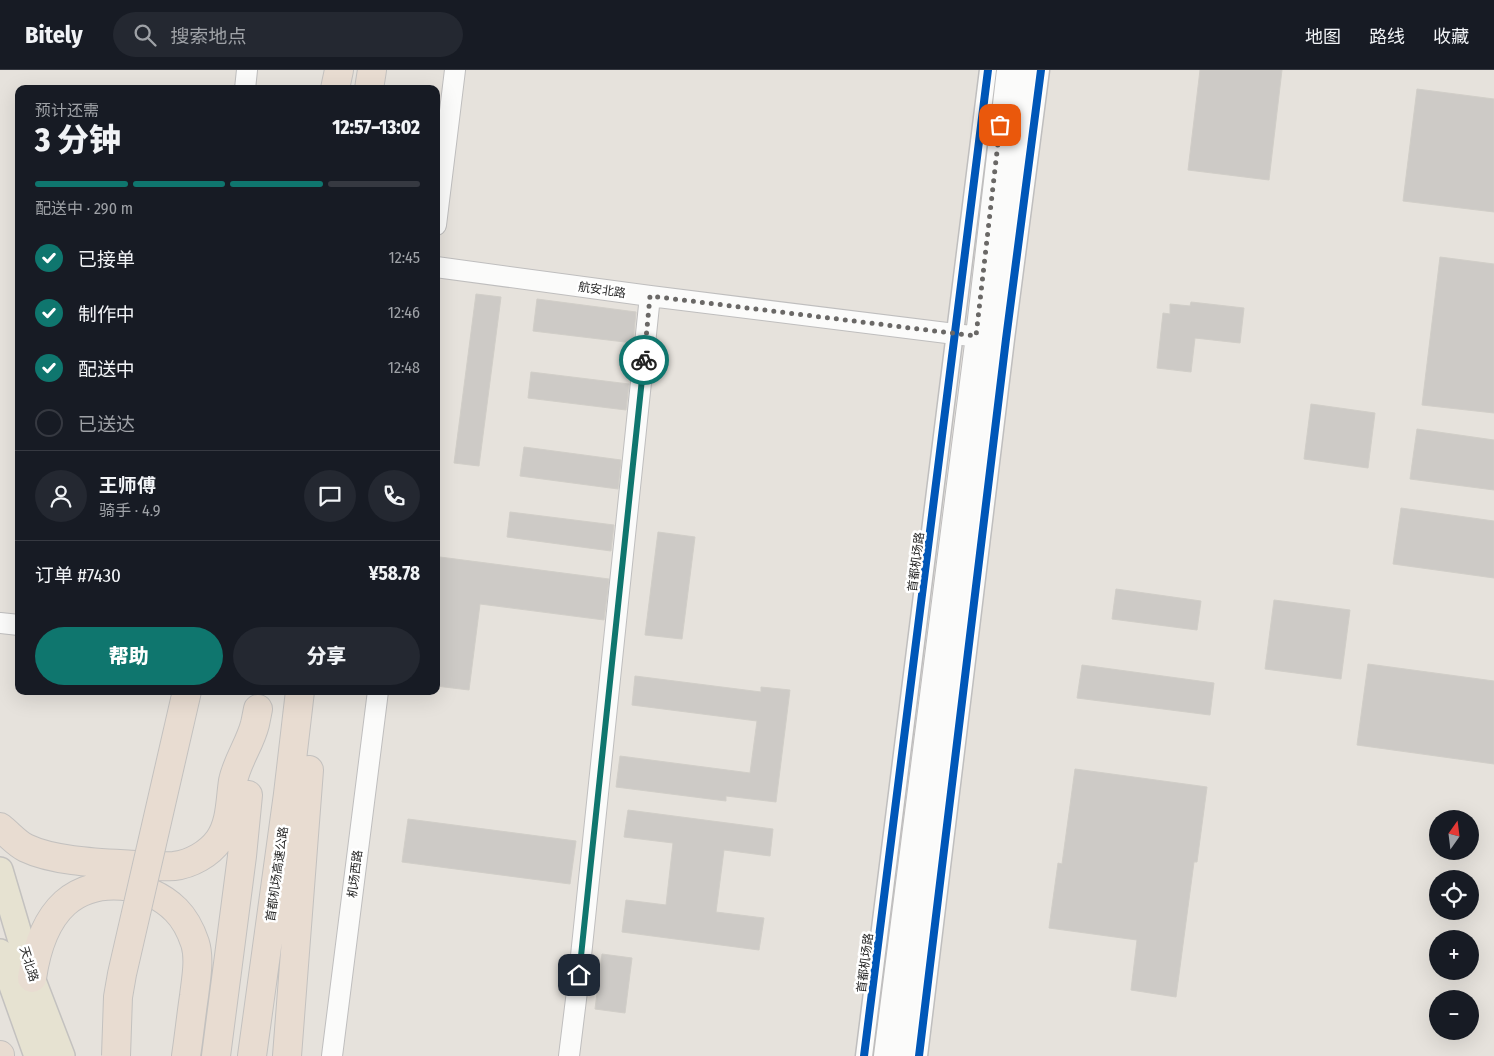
<!DOCTYPE html>
<html lang="zh">
<head>
<meta charset="utf-8">
<style>
  :root { --surface:#171b24; --page:#242831; --text:#f1f3f6; --muted:#9ea1a6; --line:#363941; --accent:#0f766e }
  body { margin:0; font-family:"Fira Sans Condensed","Noto Sans SC",sans-serif; background:var(--page); color:var(--text); height:100vh; display:flex; flex-direction:column; font-size:19px; white-space:nowrap }
  * { box-sizing:border-box; margin:0 }
  p { font-size:16px; color:var(--muted) }
  .icon { flex:none; width:28px; height:28px; fill:none; stroke:currentColor; stroke-width:2; stroke-linecap:round; stroke-linejoin:round }
  .map { position:relative; flex:1; overflow:hidden }
  .side { position:absolute; left:15px; top:15px; width:425px; height:610px; display:flex; flex-direction:column; background:var(--surface); border-radius:10px; box-shadow:0 5px 20px #0002 }
  .side>* { flex:none }
  .needle { width:32px; rotate:14deg }
  .fabs { position:absolute; left:1429px; top:740px; display:grid; gap:10px }
  .fabs a { display:grid; place-items:center; width:50px; height:50px; border-radius:50%; background:var(--surface); box-shadow:0 5px 20px #0002; font-size:25px }
  .pin { position:absolute; display:grid; place-items:center; width:42px; height:42px; color:#fff; margin:-21px; border-radius:10px; box-shadow:0 2px 8px #0006 }
  .courier { position:absolute; display:grid; place-items:center; width:50px; height:50px; margin:-25px; border:4px solid #0f766e; border-radius:50%; background:#fff; color:#222; box-shadow:0 1px 6px #0007 }
  .headline em { font-style:normal; font-weight:800 }
  .headline div { display:flex; flex-direction:column-reverse }
  .headline { display:flex; align-items:center; justify-content:space-between; height:85px; padding:0 20px }
  h1 { font-size:32px; font-weight:800; line-height:38px }
  .bar { display:grid; grid-template-columns:repeat(4,1fr); gap:8px 5px; align-content:center; height:60px; padding:0 20px }
  .bar i { height:6px; border-radius:4px; background:var(--line) }
  .bar .on { background:var(--accent) }
  .bar p { grid-column:span 4 }
  .line { display:flex; align-items:center; gap:12px; padding:0 20px; border-top:1px solid var(--line) }
  .line div { flex:1 }
  .round { display:grid; place-items:center; flex:none; width:52px; height:52px; border-radius:26px; background:var(--page) }
  ol { padding:0 20px; list-style:none }
  li { display:flex; align-items:center; gap:15px; height:55px }
  li p { margin-inline-start:auto }
  li .icon { padding:5px; border-radius:50%; background:var(--accent); color:#fff; stroke-width:4 }
  li:last-child { color:var(--muted) }
  li i { width:28px; height:28px; border:2px solid var(--line); border-radius:50% }
  .button { display:flex; gap:10px; margin-top:auto; padding:10px 20px }
  .button a { flex:1; height:58px; border-radius:30px; background:var(--accent); color:#fff; font-size:20px; font-weight:800; line-height:58px; text-align:center }
  .button a+a { background:var(--page); color:var(--text) }
  header { display:flex; align-items:center; gap:30px; box-sizing:border-box; height:70px; padding:0 25px; background:var(--surface); border-bottom:1px solid var(--line) }
  header strong { font-size:24px }
  nav { display:flex; gap:28px; margin-inline-start:auto; font-size:18px }
  .search { width:350px; height:45px; background:var(--page); display:flex; align-items:center; gap:12px; box-sizing:border-box; padding:0 18px; border-radius:28px; color:var(--muted); font-size:19px }
  .map>svg:first-child { display:block }
  .building { fill:#cdcac6; stroke:#d1cec8 }
  .lines { fill:none; stroke-linecap:round; stroke-linejoin:round }
  .minor-casing { stroke:#bfbebe; stroke-width:19 }
  .tertiary-casing { stroke:#bfbebe; stroke-width:22 }
  .primary-casing { stroke:#c3c1bf; stroke-width:28 }
  .motorway-casing { stroke:#c3c1bf; stroke-width:30 }
  .minor { stroke:#fbfbfa; stroke-width:16 }
  .tertiary { stroke:#fbfbfa; stroke-width:20 }
  .primary { stroke:#e6e2d1; stroke-width:25 }
  .motorway { stroke:#e8dcd1; stroke-width:28 }
  .motorway-bridge-casing { stroke:#c3c1bf; stroke-width:30; stroke-linecap:butt }
  .motorway-bridge { stroke:#e8dcd1; stroke-width:28 }
  .cycleway-casing { stroke:#fff; stroke-width:11 }
  .cycleway { stroke:#0057b8; stroke-width:8 }
  .done { stroke:#6a6866; stroke-width:5; stroke-dasharray:0 9 }
  .route { stroke:#0f766e; stroke-width:6 }
  .labels { text-anchor:middle; dominant-baseline:central; stroke-width:5; stroke-linejoin:round; paint-order:stroke }
  .street-label { font-size:12px; fill:#272727; stroke:#fff }
</style>
</head>
<body>
<header>
<strong>Bitely</strong>
<div class="search"><svg class="icon" aria-label="search" viewBox="0 0 24 24"><circle cx="10" cy="10" r="6"/><path d="M15 15l6 6"/></svg>搜索地点</div>
<nav><a>地图</a><a>路线</a><a>收藏</a></nav>
</header>
<div class="map">
<svg width="1494" height="986" viewBox="0 0 1494 986">
  <rect width="100%" height="100%" fill="#e6e2dc"/>
  <path class="building" d="M1200 0H1282L1269 110 1188 100Z
    M1417 19 1494 29V142L1403 131Z
    M1440 187 1494 194V343L1422 335Z
    M476 224 501 227 479 396 454 393Z
    M537 229 636 242 633 273 533 261Z
    M1191 232 1244 238 1240 273 1195 268 1191 302 1157 298 1163 243 1170 244V234L1190 236Z
    M531 302 629 314 626 340 528 328Z
    M1311 334 1375 343 1368 398 1304 389Z
    M1417 359 1494 370V420L1410 409Z
    M524 377 621 390 618 419 520 406Z
    M1401 438 1494 451V508L1393 494Z
    M510 442 614 455 611 481 507 467Z
    M658 462 695 467 682 569 645 565Z
    M440 487 609 509 604 550 480 534 469 620 436 616V543L438 528H436V514Z
    M1116 519 1201 531 1197 560 1112 549Z
    M1274 530 1350 540 1341 609 1265 599Z
    M1368 594 1494 611V694L1357 675Z
    M1082 595 1214 613 1210 645 1077 628Z
    M635 606 761 622V617L790 620 776 732 726 726V731L616 717 620 686 750 703 757 651 632 635Z
    M1075 699 1207 717 1197 792H1194L1176 927 1131 920 1137 870 1049 858 1058 793 1062 794Z
    M628 740 773 759 770 786 724 780 716 842 764 848 759 880 622 862 626 830 666 835 673 773 624 767Z
    M408 749 576 771 570 814 402 792Z
    M602 884 632 888 625 943 595 939Z"/>
  <g class="lines">
    <defs>
      <path id="minor" d="M864 986 988 0
        M919 986 1006 269 1041 0"/>
      <path id="tertiary" d="M245 19 247 0
        M436 155 455 0
        M436 197 650 226 987 268
        M0 553 19 555
        M332 986 378 621
        M569 986 579 905 650 226
        M884 986 976 266 1007 0
        M903 986 990 297 1012 93 1024 0"/>
      <path id="primary" d="M0 800 32 908 62 986
        M0 882 37 986"/>
      <path id="motorway" d="M335 19 339 0
        M369 19 372 0
        M0 757C9 764 16 773 26 778 55 792 104 793 136 795 148 796 161 797 174 796 191 794 209 784 219 770 231 753 230 730 233 711 237 691 250 674 255 654 256 649 257 644 258 639
        M32 908C36 881 44 852 65 833 96 806 148 812 176 840 185 849 191 861 195 873 200 889 196 909 194 926 191 946 189 966 186 986
        M0 985V986
        M216 986 242 786 248 725
        M252 986 288 724 300 621
        M287 986 309 700"/>
    </defs>
    <use href="#minor" class="minor-casing"/>
    <use href="#tertiary" class="tertiary-casing"/>
    <use href="#primary" class="primary-casing"/>
    <use href="#motorway" class="motorway-casing"/>
    <use href="#minor" class="minor"/>
    <use href="#tertiary" class="tertiary"/>
    <use href="#primary" class="primary"/>
    <use href="#motorway" class="motorway"/>
    <defs>
      <path id="motorway-bridge" d="M116 986 118 927 122 904 187 621"/>
    </defs>
    <use href="#motorway-bridge" class="motorway-bridge-casing"/>
    <use href="#motorway-bridge" class="motorway-bridge"/>
    <defs>
      <path id="cycleway" d="M864 986 988 0
        M919 986 1006 269 1041 0"/>
    </defs>
    <use href="#cycleway" class="cycleway-casing"/>
    <use href="#cycleway" class="cycleway"/>
  </g>
  <g class="lines">
    <path class="done" d="M644 290 650 226 976 266 1000 55"/>
    <path class="route" d="M579 905 644 290"/>
  </g>
  <g class="labels">
    <g class="street-label">
      <text transform="translate(602 220) rotate(8)">航安北路</text>
      <text transform="translate(916 492) rotate(-83)">首都机场路</text>
      <text transform="translate(277 804) rotate(-82)">首都机场高速公路</text>
      <text transform="translate(355 804) rotate(-83)">机场西路</text>
      <text transform="translate(865 893) rotate(-83)">首都机场路</text>
      <text transform="translate(29 894) rotate(72)">天北路</text>
    </g>
  </g>
</svg>
<div class="fabs">
<a><svg class="needle" viewBox="-14 -14 28 28"><path d="M0-13l5 13h-10z" fill="#e53935"/><path d="M0 13l5-13h-10z" fill="#9ea1a6"/></svg></a>
<a><svg class="icon" aria-label="locate" viewBox="0 0 24 24"><circle cx="12" cy="12" r="6"/><path d="M12 2v4M12 18v4M2 12h4M18 12h4"/></svg></a>
<a>+</a>
<a>−</a>
</div>
<div class="pin" style="left:1000px;top:55px;background:#ea580c"><svg class="icon" aria-label="bag" viewBox="0 0 24 24"><path d="M5 8h14l-1 12H6zM9 8a3 3 0 0 1 6 0"/></svg></div>
<div class="pin" style="left:579px;top:905px;background:#1f2937"><svg class="icon" aria-label="home" viewBox="0 0 24 24"><path d="M3 11l9-7 9 7M6 9v11h12V9"/></svg></div>
<div class="courier" style="left:644px;top:290px"><svg class="icon" aria-label="bike" viewBox="0 0 24 24"><circle cx="6" cy="16" r="4"/><circle cx="18" cy="16" r="4"/><path d="M6 16l4-8h5l3 8M10 8l3 8H6M13 5h3"/></svg></div>
<section class="side">
<div class="headline"><div><h1>3 分钟</h1><p>预计还需</p></div><em>12:57–13:02</em></div>
<div class="bar"><i class="on"></i><i class="on"></i><i class="on"></i><i></i><p>配送中 · 290 m</p></div>
<ol>
<li><svg class="icon" aria-label="check" viewBox="0 0 24 24"><path d="M5 12l5 5 9-10"/></svg>已接单<p>12:45</p></li>
<li><svg class="icon" aria-label="check" viewBox="0 0 24 24"><path d="M5 12l5 5 9-10"/></svg>制作中<p>12:46</p></li>
<li><svg class="icon" aria-label="check" viewBox="0 0 24 24"><path d="M5 12l5 5 9-10"/></svg>配送中<p>12:48</p></li>
<li><i></i>已送达</li>
</ol>
<div class="line" style="height:90px"><a class="round"><svg class="icon" aria-label="person" viewBox="0 0 24 24"><circle cx="12" cy="8" r="4"/><path d="M4 21q1-7 8-7t8 7"/></svg></a><div><b>王师傅</b><p>骑手 · 4.9</p></div><a class="round"><svg class="icon" aria-label="chat" viewBox="0 0 24 24"><path d="M4 5h16v11H9l-5 4z"/></svg></a><a class="round"><svg class="icon" aria-label="phone" viewBox="0 0 24 24"><path d="M5 4h4l2 5-3 2q2 4 5 5l2-3 5 2v4C11 20 4 13 5 4z"/></svg></a></div>
<div class="line" style="height:65px"><div>订单 #7430</div><b>¥58.78</b></div>
<div class="button"><a>帮助</a><a>分享</a></div>
</section>
</div>
</body>
</html>
